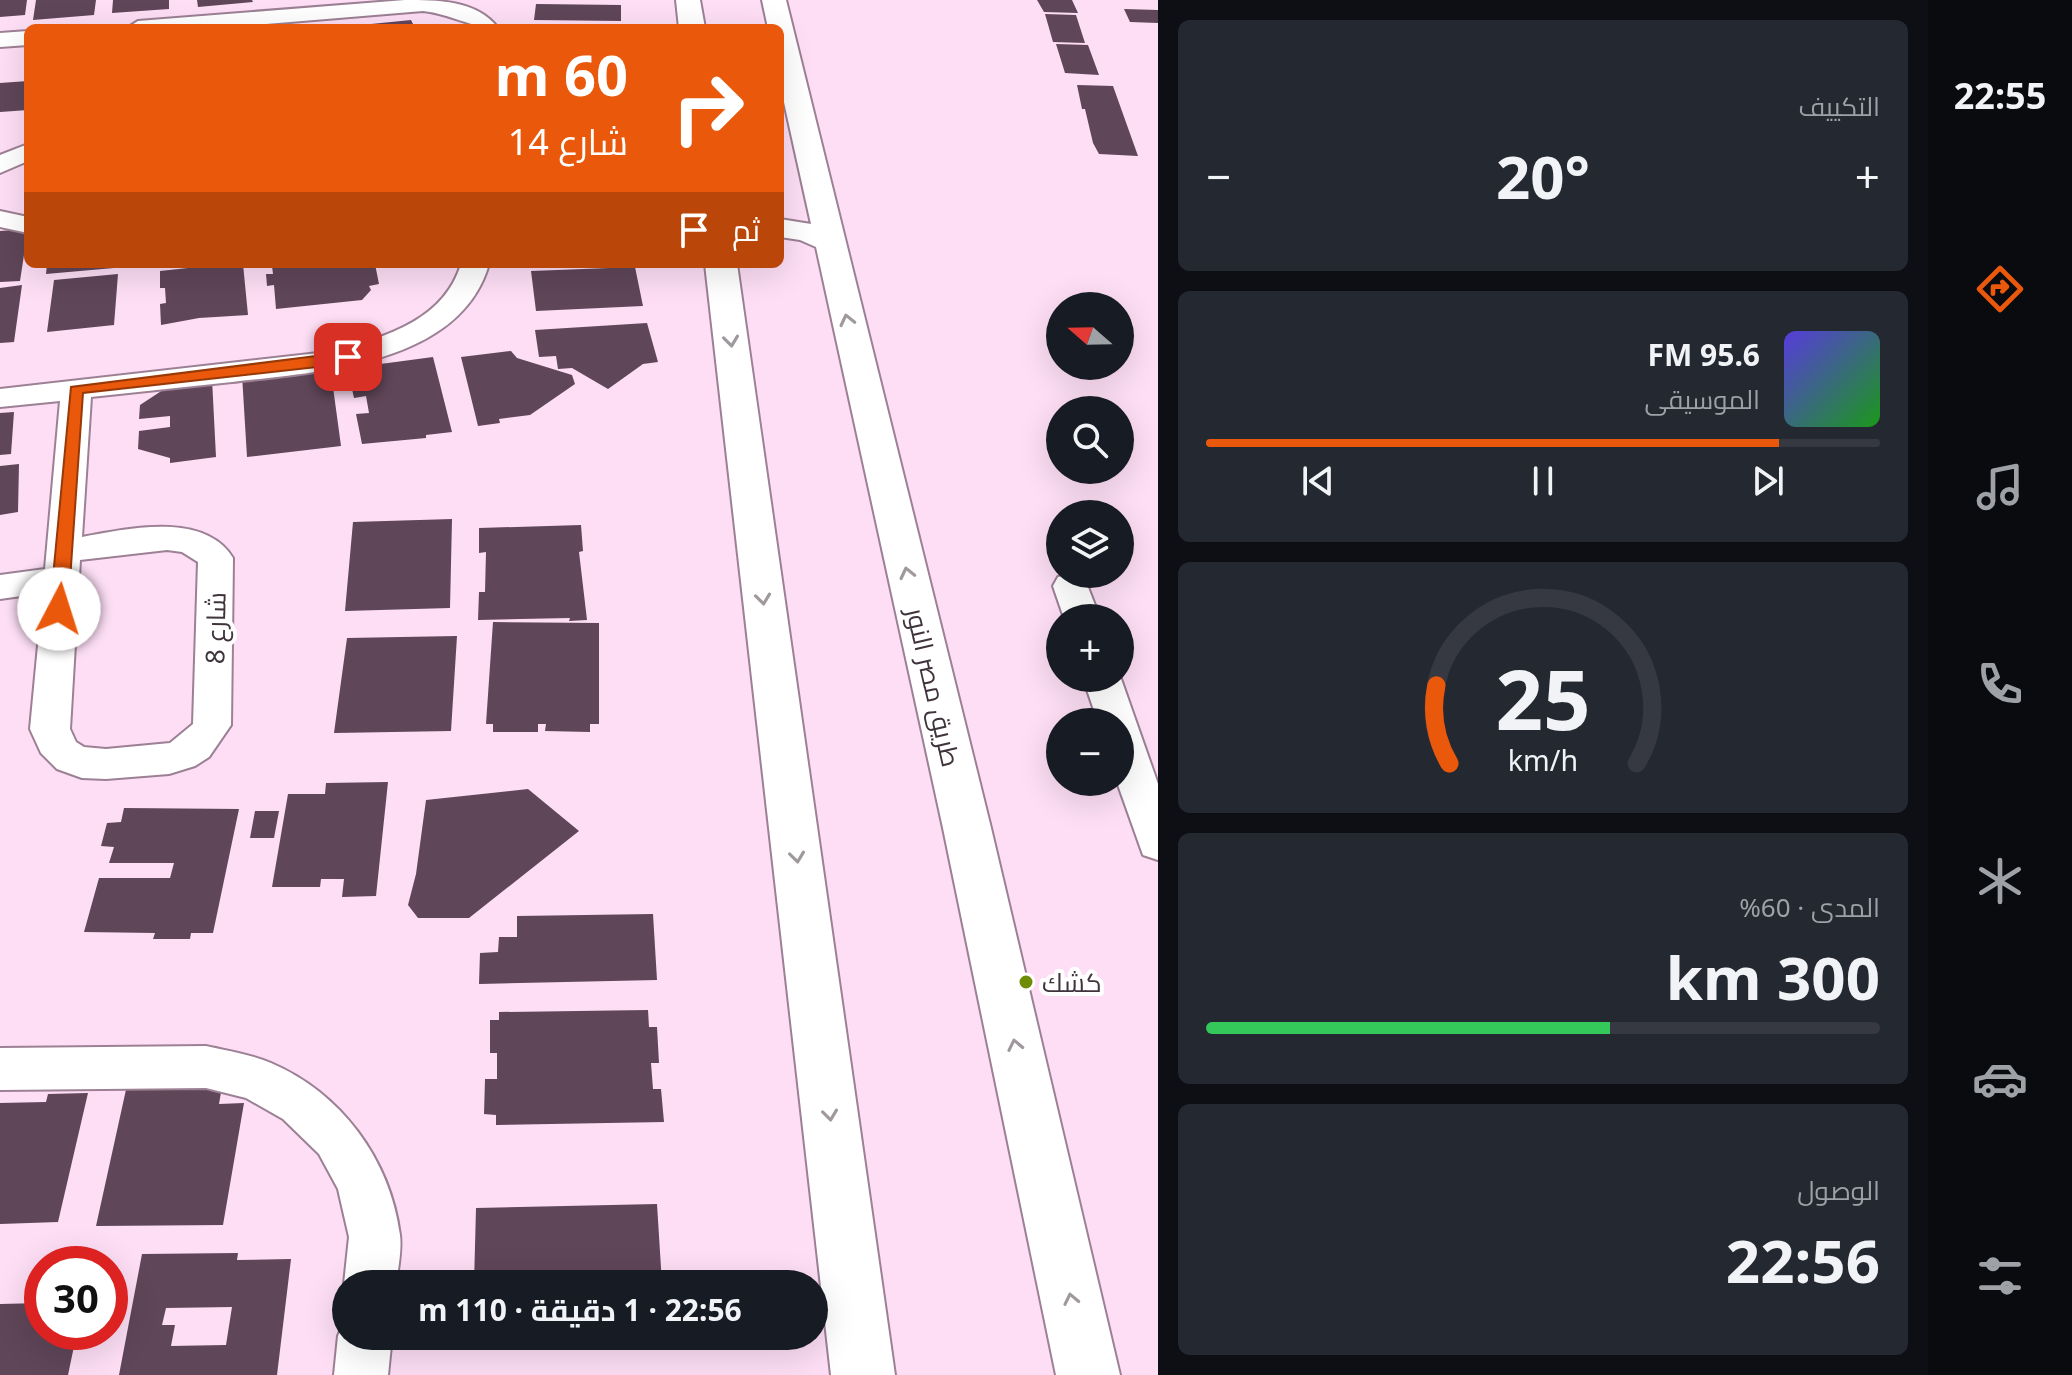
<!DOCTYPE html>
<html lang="ar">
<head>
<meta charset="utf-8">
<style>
  :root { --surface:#171b24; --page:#242831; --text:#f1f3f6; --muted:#9ea1a6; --line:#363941; --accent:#ea580c }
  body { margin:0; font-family:"Noto Sans",Cairo,sans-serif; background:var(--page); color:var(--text); direction:rtl; height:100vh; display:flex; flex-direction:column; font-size:30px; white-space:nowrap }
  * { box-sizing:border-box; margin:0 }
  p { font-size:26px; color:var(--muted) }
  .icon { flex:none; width:44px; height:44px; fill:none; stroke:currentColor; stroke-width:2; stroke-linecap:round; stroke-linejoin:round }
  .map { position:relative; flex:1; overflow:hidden; direction:ltr }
  .side { display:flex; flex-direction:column; gap:20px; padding:20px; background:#0d0f14; width:770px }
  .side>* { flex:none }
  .hud { position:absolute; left:24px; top:24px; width:760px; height:244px; border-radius:12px; box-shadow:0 8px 32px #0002; direction:rtl; background:#ea580c; color:#fff; overflow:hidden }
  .needle { width:52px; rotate:290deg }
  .controls { position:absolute; left:1046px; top:292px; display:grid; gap:16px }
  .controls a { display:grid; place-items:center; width:88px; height:88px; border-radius:50%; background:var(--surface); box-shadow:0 8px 32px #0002; font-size:40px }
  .speed { position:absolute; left:24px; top:1246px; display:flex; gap:16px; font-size:40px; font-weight:700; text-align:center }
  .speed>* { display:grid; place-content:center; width:104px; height:104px; border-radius:50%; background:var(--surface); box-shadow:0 8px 32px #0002; line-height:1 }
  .speed .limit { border:12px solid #d22; background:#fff; color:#111 }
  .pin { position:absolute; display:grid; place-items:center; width:68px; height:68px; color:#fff; margin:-34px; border-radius:16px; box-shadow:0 4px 12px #0006 }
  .me { position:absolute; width:88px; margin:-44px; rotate:5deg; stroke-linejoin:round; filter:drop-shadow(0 0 6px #0008) }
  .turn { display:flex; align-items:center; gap:28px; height:168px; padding:0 24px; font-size:36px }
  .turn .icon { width:104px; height:104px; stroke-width:2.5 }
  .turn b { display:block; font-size:56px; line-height:68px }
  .then { display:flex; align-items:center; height:76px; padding:0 24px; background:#0003; gap:16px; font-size:30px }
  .big { font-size:60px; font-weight:700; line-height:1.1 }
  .side .card { flex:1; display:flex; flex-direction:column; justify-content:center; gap:12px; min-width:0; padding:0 28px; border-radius:12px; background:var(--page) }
  .side .dial { align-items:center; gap:0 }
  .dial svg { height:208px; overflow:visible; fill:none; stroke:var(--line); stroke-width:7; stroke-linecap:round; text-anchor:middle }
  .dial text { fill:var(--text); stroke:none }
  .song { display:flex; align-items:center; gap:24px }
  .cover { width:96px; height:96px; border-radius:12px; background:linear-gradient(135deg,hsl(250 70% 55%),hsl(120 70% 35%)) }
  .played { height:8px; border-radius:4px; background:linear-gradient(90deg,var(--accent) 85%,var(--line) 85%) }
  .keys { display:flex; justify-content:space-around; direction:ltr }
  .heat { display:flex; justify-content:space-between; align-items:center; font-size:44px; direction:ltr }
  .charge { height:12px; border-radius:6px; background:linear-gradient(90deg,#34c759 60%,var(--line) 0) }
  .trip { position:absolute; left:332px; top:1270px; width:496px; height:80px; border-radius:40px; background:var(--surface); box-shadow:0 8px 32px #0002; font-weight:700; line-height:80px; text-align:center; direction:rtl }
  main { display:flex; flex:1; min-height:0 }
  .tabs { display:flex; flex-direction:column; width:144px; justify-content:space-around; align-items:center; background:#090b0e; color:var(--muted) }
  .tabs .icon { width:56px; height:56px }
  .tabs .on { color:var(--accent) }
  .tabs b { font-size:36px; color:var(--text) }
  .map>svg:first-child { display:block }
</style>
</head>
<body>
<main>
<nav class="tabs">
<b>22:55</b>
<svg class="icon on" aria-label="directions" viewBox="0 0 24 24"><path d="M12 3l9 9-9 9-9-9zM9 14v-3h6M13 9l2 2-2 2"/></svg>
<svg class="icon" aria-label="music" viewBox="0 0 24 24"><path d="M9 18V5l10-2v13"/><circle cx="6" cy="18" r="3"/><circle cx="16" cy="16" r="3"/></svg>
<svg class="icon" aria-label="phone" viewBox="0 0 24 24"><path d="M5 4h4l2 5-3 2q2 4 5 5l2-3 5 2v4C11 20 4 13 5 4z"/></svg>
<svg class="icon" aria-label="climate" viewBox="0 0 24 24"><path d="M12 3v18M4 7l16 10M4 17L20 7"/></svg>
<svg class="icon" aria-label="car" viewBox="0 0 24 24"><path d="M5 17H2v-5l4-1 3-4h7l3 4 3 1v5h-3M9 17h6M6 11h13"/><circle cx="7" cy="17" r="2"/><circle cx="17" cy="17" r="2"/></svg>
<svg class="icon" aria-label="filters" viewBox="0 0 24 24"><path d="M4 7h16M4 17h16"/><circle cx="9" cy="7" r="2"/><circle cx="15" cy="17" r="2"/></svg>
</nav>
<section class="side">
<div class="card"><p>التكييف</p>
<div class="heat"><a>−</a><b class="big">20°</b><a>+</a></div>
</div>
<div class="card">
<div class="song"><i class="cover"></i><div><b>95.6 FM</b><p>الموسيقى</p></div></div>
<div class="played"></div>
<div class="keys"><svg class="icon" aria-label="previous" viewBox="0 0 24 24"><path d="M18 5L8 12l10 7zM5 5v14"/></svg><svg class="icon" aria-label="pause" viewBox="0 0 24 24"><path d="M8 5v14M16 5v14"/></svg><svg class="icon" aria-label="next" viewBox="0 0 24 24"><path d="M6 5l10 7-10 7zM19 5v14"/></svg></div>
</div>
<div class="card dial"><svg viewBox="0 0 100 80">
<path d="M14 69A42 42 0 1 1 86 69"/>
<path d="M14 69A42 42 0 0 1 9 39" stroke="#ea580c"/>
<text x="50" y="56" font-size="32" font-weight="700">25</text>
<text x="50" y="72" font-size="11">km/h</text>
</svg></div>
<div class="card"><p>المدى · 60%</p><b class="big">300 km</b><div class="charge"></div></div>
<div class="card"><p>الوصول</p><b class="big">22:56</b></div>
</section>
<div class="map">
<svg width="1158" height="1375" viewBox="0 0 1158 1375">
  <rect width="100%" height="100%" fill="#fddef5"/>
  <!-- building -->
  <path fill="#5f4659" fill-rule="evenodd" d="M0,0H27L25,15L0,17Z
    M36,0H96L94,15L33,20Z
    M113,0H169V9L112,13Z
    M197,0H252L253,2L198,7Z
    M1037,0H1072L1078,13L1044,12Z
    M536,4L621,5V21L534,20Z
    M1124,9L1158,10V23L1130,22Z
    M1045,14L1076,15L1085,43L1053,42Z
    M411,20L415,28H351V26Z
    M1056,44L1088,45L1099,75L1065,73Z
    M28,81V110L0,112V83Z
    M1077,85L1113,86L1138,156L1099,154L1093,143L1085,109H1082Z
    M28,229L20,281L0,282V231Z
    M47,264H114V268L46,274Z
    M225,264H243L248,315L199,318L161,325L160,304L166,303L165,288H160V271Z
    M288,264H375L379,284L369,286L371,290L362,300L276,309L274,285L267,286L266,274H273L272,266Z
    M635,267L643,306L536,311L531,271Z
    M118,274L114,325L47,332L54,280Z
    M22,285L14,342L0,343V288Z
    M647,323L658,362L643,364L608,389L572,368L558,369L556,356L539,357L535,330Z
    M511,351L517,358L572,375L575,384L530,415L499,419L500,423L478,426L461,357Z
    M433,357L452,432L426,435V438L362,444L356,414L369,413L366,396L354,398L348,371L374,368L373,365Z
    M330,365L341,446L247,457L242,375Z
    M212,379L216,457L170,463V458L138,449L139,431L170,427V416L139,419L140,405L172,384Z
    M14,412L11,454L0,455V413Z
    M19,464L18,512L0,515V466Z
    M452,519L450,608L345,611L353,522Z
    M581,525L583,551L579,552L587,620L569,621L570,618L478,620L479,592H485L486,552L479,553V528Z
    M493,622L599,623V724H590V732L545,731L546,724H538V732H493V724H486Z
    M457,636L451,731L334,733L347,638Z
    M388,782L376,896L342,897L344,879H321L320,887H272L288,794H325L326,783Z
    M528,789L579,831L469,918H418L408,905L416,874L426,800Z
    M124,808L239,809L213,933H191L190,939H153L155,933L84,932L99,878H170L174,863H109L114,847L101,846L107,823L121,822Z
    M255,811H279L274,838H250Z
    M653,914L657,980L479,984L480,953L498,952L499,937H517V916Z
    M648,1010L649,1027H657L659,1063H651L653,1089H661L664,1122L496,1125V1115L484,1114L485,1079H497V1053H490V1020H499V1012Z
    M224,1075L219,1104L244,1103L223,1225L96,1226L129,1076Z
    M88,1093L58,1222L0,1224V1103L46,1102L48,1094Z
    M657,1204L662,1284H474L476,1208Z
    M238,1253L237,1260L291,1259L277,1375H119L142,1254ZM232,1307L226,1345L171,1346L175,1325H162L166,1308Z
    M42,1303V1332H77L68,1375H0V1304Z
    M473,1336H589V1339L473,1342Z"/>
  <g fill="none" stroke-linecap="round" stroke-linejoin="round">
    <!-- minor casing -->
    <g stroke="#9c8094" stroke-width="4">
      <path id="minor" d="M405,0C437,0 477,0 498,28C471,28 451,14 423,11L219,28H127L138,21Z
        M28,31V45L0,47V33Z
        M28,144V161L0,173V155Z
        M0,211L28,217V233L0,227Z
        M461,264H489C460,365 318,372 232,382C185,387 138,392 91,397L82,537C127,529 204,511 233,558L231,725L209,757L195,766L169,774L106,779L82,778L57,769L41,753L30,729L43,593L0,599V575L45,569L60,401L0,407V389L336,351C387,336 444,320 461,264ZM167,550L182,552L198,562L193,724L170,743L106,749L84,747L76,742L70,729L80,560Z
        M1072,574L1084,577L1100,618H1064L1053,586L1058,577Z
        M1120,676L1158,784V860L1143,855L1117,782H1120V722H1098L1083,678Z
        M206,1046C228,1051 250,1054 271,1063C341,1093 390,1159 400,1235C402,1250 398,1269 396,1284H346V1289L344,1284L349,1237L338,1189L319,1154L283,1119L246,1098L206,1088L0,1090V1048Z
        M346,1317V1336H392L388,1375H334L338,1336Z"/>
    </g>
    <!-- tertiary casing -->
    <g stroke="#9c8094" stroke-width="4">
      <path id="tertiary" d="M676,0H700L705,28H679Z
        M762,0H786L991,828L1120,1375H1056L943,828L816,247L800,240L780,237V219L811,224L780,84V28H768Z
        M705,264H737L895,1375H831Z"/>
    </g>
    <!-- minor -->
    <use href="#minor" fill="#fff" fill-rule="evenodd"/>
    <!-- tertiary -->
    <use href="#tertiary" fill="#fff" fill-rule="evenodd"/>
  </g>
  <!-- one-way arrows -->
  <defs><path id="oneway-chevron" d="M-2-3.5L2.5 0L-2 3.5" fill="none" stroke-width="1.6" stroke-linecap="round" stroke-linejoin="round" transform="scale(2)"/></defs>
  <g stroke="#9f999e">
    <use href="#oneway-chevron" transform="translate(847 320) rotate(-103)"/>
    <use href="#oneway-chevron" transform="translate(731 341) rotate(83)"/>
    <use href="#oneway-chevron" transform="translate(907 573) rotate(-103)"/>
    <use href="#oneway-chevron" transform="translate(763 599) rotate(83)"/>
    <use href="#oneway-chevron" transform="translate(797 857) rotate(83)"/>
    <use href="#oneway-chevron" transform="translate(1015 1045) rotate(-102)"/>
    <use href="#oneway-chevron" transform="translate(830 1115) rotate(83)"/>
    <use href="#oneway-chevron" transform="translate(1071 1299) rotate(-102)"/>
  </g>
  <!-- route -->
  <path fill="#ea580c" stroke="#983908" stroke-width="2" d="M348,352L353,354V360L326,366L83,393L68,609L59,615L53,613L50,609L71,387Z"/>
  <!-- markers -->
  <circle fill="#6f8c07" stroke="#fff" stroke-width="3" cx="1026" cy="982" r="8"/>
  <g text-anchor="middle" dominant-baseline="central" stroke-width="8" stroke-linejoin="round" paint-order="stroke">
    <!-- street labels -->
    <g font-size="26" fill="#3f333c" stroke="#fff">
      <text transform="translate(215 628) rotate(-89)">شارع 8</text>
      <text transform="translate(934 687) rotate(77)">طريق مصر النور</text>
    </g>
    <!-- poi labels -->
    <g font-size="26" fill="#3f333c" stroke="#fff" text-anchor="start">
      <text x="1042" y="982">كشك</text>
    </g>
  </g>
</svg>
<div class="controls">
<a><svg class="needle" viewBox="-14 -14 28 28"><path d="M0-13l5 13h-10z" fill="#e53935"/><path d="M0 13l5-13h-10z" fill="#9ea1a6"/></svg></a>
<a><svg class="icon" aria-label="search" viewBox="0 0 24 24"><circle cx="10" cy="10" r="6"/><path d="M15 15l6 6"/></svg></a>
<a><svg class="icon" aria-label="layers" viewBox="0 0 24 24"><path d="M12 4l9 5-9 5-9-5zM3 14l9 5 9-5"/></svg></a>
<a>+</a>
<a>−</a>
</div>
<div class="speed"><div class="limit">30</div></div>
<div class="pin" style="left:348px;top:357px;background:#d93025"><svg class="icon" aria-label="arrive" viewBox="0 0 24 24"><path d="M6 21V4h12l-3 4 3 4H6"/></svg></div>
<svg class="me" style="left:59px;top:609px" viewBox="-20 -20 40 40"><circle r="19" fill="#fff"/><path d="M0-13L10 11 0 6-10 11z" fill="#ea580c"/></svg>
<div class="trip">22:56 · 1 دقيقة · 110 m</div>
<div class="hud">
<div class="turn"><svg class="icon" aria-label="right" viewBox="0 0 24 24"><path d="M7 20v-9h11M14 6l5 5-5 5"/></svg><div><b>60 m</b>شارع 14</div></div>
<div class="then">ثم<svg class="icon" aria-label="arrive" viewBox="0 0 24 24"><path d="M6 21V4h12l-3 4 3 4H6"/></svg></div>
</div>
</div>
</main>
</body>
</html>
